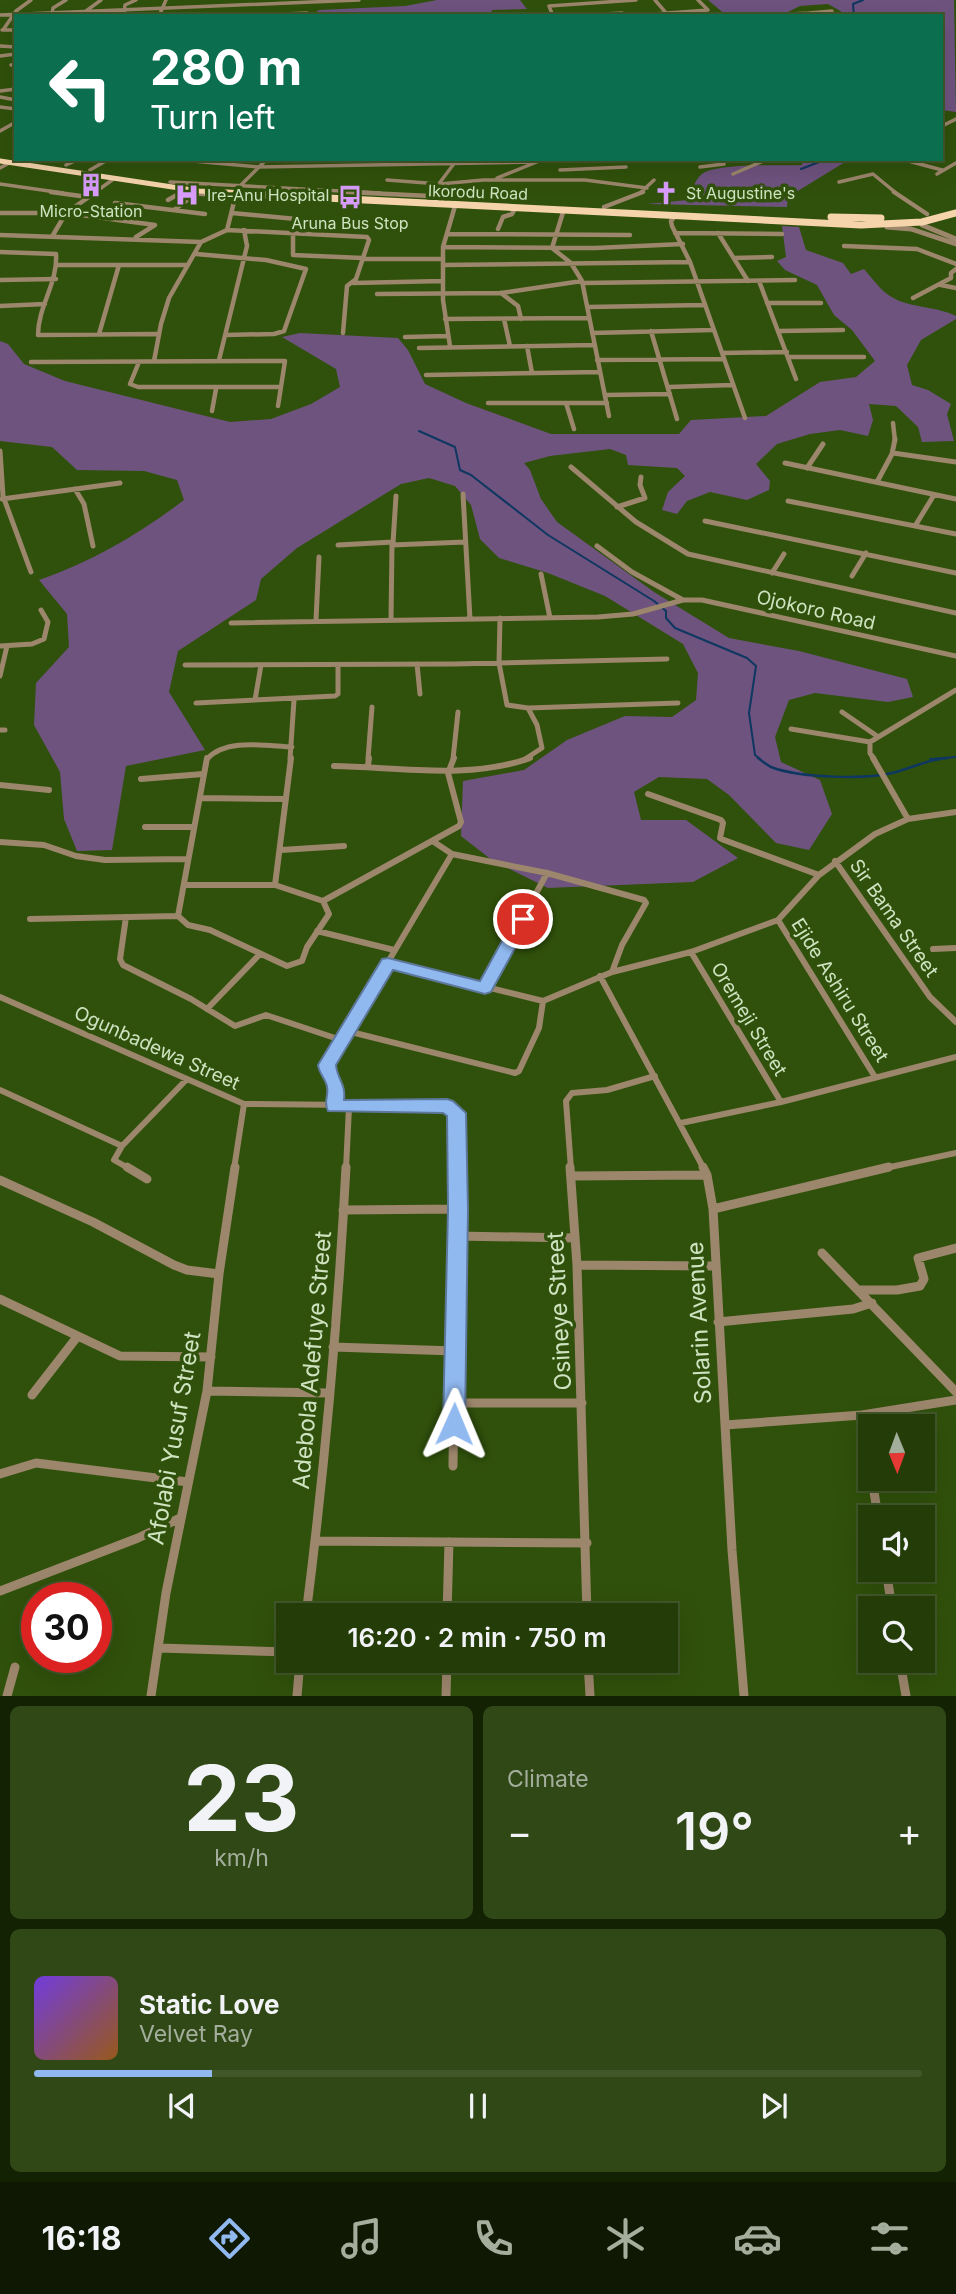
<!DOCTYPE html>
<html lang="en">
<head>
<meta charset="utf-8">
<style>
  :root { --surface:#243d08; --page:#304816; --text:#f1f3f6; --muted:#a3ae9c; --line:#415629; --accent:#90b9f0 }
  body { margin:0; font-family:Inter,sans-serif; background:var(--page); color:var(--text); height:100vh; display:flex; flex-direction:column; font-size:26px; white-space:nowrap }
  * { box-sizing:border-box; margin:0 }
  p { font-size:23px; color:var(--muted) }
  .icon { flex:none; width:38px; height:38px; fill:none; stroke:currentColor; stroke-width:2; stroke-linecap:round; stroke-linejoin:round }
  .map { position:relative; height:1696px; overflow:hidden }
  .details { display:flex; flex-direction:column; gap:10px; padding:10px; background:#142204; flex:1 }
  .details>* { flex:none }
  .hud { position:absolute; left:14px; top:14px; width:929px; height:147px; border-radius:0px; box-shadow:0 7px 28px #0002,0 0 0 2px var(--line); background:#0b6e4f; color:#fff; overflow:hidden }
  .needle { width:46px; rotate:179deg }
  .fabs { position:absolute; left:858px; top:1414px; display:grid; gap:14px }
  .fabs a { display:grid; place-items:center; width:77px; height:77px; border-radius:0px; background:var(--surface); box-shadow:0 7px 28px #0002,0 0 0 2px var(--line); font-size:35px }
  .speed { position:absolute; left:21px; top:1582px; display:flex; gap:14px; font-size:35px; font-weight:700; text-align:center }
  .speed>* { display:grid; place-content:center; width:91px; height:91px; border-radius:50%; background:var(--surface); box-shadow:0 7px 28px #0002,0 0 0 2px var(--line); line-height:1 }
  .speed .limit { border:10px solid #d22; background:#fff; color:#111 }
  .pin { position:absolute; display:grid; place-items:center; width:60px; height:60px; color:#fff; margin:-30px; border:4px solid #fff; border-radius:50%; box-shadow:0 2px 7px #0007 }
  .me { position:absolute; width:77px; margin:-38px; rotate:1deg; stroke-linejoin:round; filter:drop-shadow(0 0 5px #0008) }
  .turn { display:flex; align-items:center; gap:24px; height:147px; padding:0 21px; font-size:32px }
  .turn .icon { width:91px; height:91px; stroke-width:2.5 }
  .turn b { display:block; font-size:49px; line-height:60px }
  .big { font-size:52px; font-weight:600; line-height:1.1 }
  .details .widget { flex:1; display:flex; flex-direction:column; justify-content:center; gap:10px; min-width:0; padding:0 24px; border-radius:10px; background:var(--page) }
  .details .dial { align-items:center; gap:0 }
  .dial b { font-size:91px; line-height:1 }
  .song { display:flex; align-items:center; gap:21px }
  .cover { width:84px; height:84px; border-radius:10px; background:linear-gradient(135deg,hsl(260 70% 55%),hsl(30 70% 35%)) }
  .played { height:7px; border-radius:4px; background:linear-gradient(90deg,var(--accent) 20%,var(--line) 20%) }
  .keys { display:flex; justify-content:space-around; direction:ltr }
  .heat { display:flex; justify-content:space-between; align-items:center; font-size:38px; direction:ltr }
  .details .tiles { flex:1; display:grid; gap:10px; grid-template-columns:1fr 1fr }
  .widget:last-child { grid-column:span 2 }
  .trip { position:absolute; left:276px; top:1603px; width:402px; height:70px; border-radius:0px; background:var(--surface); box-shadow:0 7px 28px #0002,0 0 0 2px var(--line); font-weight:600; line-height:70px; text-align:center }
  .dock { display:flex; height:112px; justify-content:space-around; align-items:center; background:#0e1803; color:var(--muted) }
  .dock .icon { width:49px; height:49px }
  .dock .on { color:var(--accent) }
  .dock b { font-size:32px; color:var(--text) }
  .map>svg:first-child { display:block }
</style>
</head>
<body>
<div class="map">
<svg width="956" height="1696" viewBox="0 0 956 1696">
  <rect width="100%" height="100%" fill="#30510b"/>
  <!-- green -->
  <path fill="#6e537e" d="M437,0H520L527,9L492,10L490,16H311L319,10L405,6Z
    M708,0H954L956,112L942,110V16H849L828,4L800,6L780,16H727Z
    M803,159H850L788,197L787,207L647,204L688,200C692,191 695,177 705,172C727,163 777,166 802,165Z
    M782,226L799,227L806,250L843,263L851,274L864,269C871,277 879,288 887,294C907,309 934,305 956,316V319L921,340L907,365L912,385L928,390L951,404L947,414L954,441L922,442L918,427L896,406L869,404L873,420L868,436L840,430L810,434L777,444L756,464L770,481L769,490L747,500L710,492L687,501L677,514L662,510L668,492L685,476L677,468L628,465L626,455L610,449L550,456L524,463L530,470L541,499L557,522L654,592L729,638L799,651L907,679L913,697L888,702L815,693L789,700L775,737L781,762L820,780L832,814L809,850L776,843L729,795L707,779L659,777L634,792L641,820H686L738,858L693,882L548,888L493,861L461,836L463,781L524,770L567,740L625,716L672,717L696,700L698,673L683,644L605,596L548,573L499,558L480,539L471,505L455,486L429,478L401,484L297,548L261,579L256,600L178,651L169,692L205,750L126,766L112,850L77,851L64,819L60,772L34,725L36,683L69,647L67,614L39,580C93,561 138,535 184,500L177,480L144,471L77,470L52,447L0,441V341L8,344L24,364L65,381L230,422L271,419L311,404L340,387L336,369L282,337L300,333L398,338L408,350L425,384L466,403L551,434H679L691,420L766,416L820,382L856,377L875,361L852,330L834,315L817,285L785,270L777,261L786,257Z"/>
  <g fill="none" stroke-linecap="round" stroke-linejoin="round">
    <!-- stream-far1 -->
    <path stroke="#0e3761" stroke-width="2" d="M854,16L853,4L863,0
      M942,38V48
      M801,169L827,159
      M419,431L455,447L460,470L471,475L548,535L654,601L666,611V618L675,628L747,658L756,666L749,713L755,755L760,759
      M930,759L956,757"/>
    <!-- stream -->
    <path stroke="#0e3761" stroke-width="2.5" d="M758,758C762,761 767,765 771,767C799,778 868,780 896,772C914,767 929,759 948,758"/>
    <!-- minor-far4 -->
    <path stroke="#9c866c" stroke-width="3.5" d="M655,0L667,14
      M86,11L101,0
      M52,14L53,8L66,0
      M789,14L809,13
      M0,15L359,0
      M124,16L125,5L136,0
      M159,16L166,0
      M238,16L307,13
      M553,16L549,6L636,0
      M570,16L622,13L628,16
      M627,16L708,10L698,0
      M812,16L809,13L832,11
      M2,30H16
      M3,30L16,11L31,0
      M0,46L16,47
      M0,56L16,54
      M11,65L16,64
      M0,91L16,89
      M0,97L16,100
      M0,107L16,109
      M942,126L956,119
      M0,131L16,122
      M171,159L258,167L532,162
      M666,159L688,160
      M901,159L942,170
      M66,165L79,159
      M700,167L724,164L722,159
      M0,168L9,163
      M90,170L109,159
      M560,170L626,167
      M733,174L768,159
      M937,174L956,163
      M497,178L544,159
      M387,180L440,184L483,180
      M482,180H585L647,188
      M170,182L380,193
      M839,182L873,174L896,193
      M0,184L63,193
      M241,185L267,159
      M94,193L115,178
      M180,193H196
      M432,193L456,161
      M640,193L654,180"/>
    <!-- minor-far3 -->
    <path stroke="#9c866c" stroke-width="4.5" d="M51,192L88,197
      M347,192L430,196
      M894,192L927,214
      M429,197L433,192
      M168,200L182,192L235,197
      M115,203L205,214
      M604,207L643,192
      M564,209L552,248L571,263L582,281L609,416
      M174,210L198,192
      M0,213H66L155,225L136,237
      M232,213L296,219
      M676,215L671,221L672,226L690,262L745,418
      M498,229L503,217L512,214L516,207
      M227,230L236,194
      M293,232V255L362,258
      M675,233L782,234
      M718,233L748,281
      M447,234L630,235
      M0,235L201,242
      M53,235L66,213L96,192
      M844,246L917,249L956,264
      M443,247L595,248L683,244
      M0,252L56,254C58,283 38,306 38,335L157,334
      M196,254L266,260L306,269L284,331L274,334L225,335
      M734,258L772,257
      M362,259H443
      M58,265H186
      M443,265L690,262
      M0,280L56,279
      M759,281L796,379
      M353,283L443,281
      M583,283L795,280
      M941,285L956,288
      M501,293L518,306L521,319
      M377,294L501,293L582,281
      M913,298L951,278V273L956,269
      M767,303H821
      M0,306L45,304
      M588,307L704,305
      M445,319L589,318
      M504,319L510,346
      M651,331L677,419
      M779,331L843,330
      M592,333L712,330
      M99,334L119,265
      M405,337L447,336
      M450,346L443,300V247L455,206
      M527,346L532,373
      M419,348L595,345
      M722,353L787,352
      M788,357H864
      M219,360L247,246L244,230
      M597,360L723,359
      M154,361L161,324L169,298L201,242L227,230L367,237L369,240L356,279L347,286L343,333
      M31,362L285,361L278,406
      M139,362L130,384L138,387H281
      M426,375L600,372
      M669,387L732,385
      M605,395L670,394
      M488,403H607
      M566,403L574,429
      M212,411L216,389
      M893,423L895,441"/>
    <!-- minor-far2 -->
    <path stroke="#9c866c" stroke-width="5" d="M0,451L3,496L31,572
      M893,453L956,462
      M785,463L956,499
      M571,467L636,522L688,554L956,613
      M807,468L823,444
      M877,482L892,454L895,439
      M75,489L84,504L93,546
      M463,494L470,619
      M2,499L120,483
      M788,501L956,534
      M617,507L645,498L640,485L641,477
      M705,521L956,573
      M915,526L934,495
      M393,543L396,496
      M338,545L393,542
      M597,546L632,572L683,600
      M772,573L784,554
      M541,574L550,618
      M852,576L866,553
      M500,618L499,663L507,705L528,708L678,703
      M391,619L392,545L465,542
      M316,620L319,557
      M231,623L598,617L633,614L683,600H702L956,656
      M0,646L32,644L44,639L48,622L41,610
      M417,664L420,694
      M185,665L454,664L667,659
      M0,676L7,646
      M255,700L261,665
      M196,703L335,696L338,694V665
      M842,712L877,736
      M791,729L870,742
      M0,730H5
      M207,759C226,738 266,746 292,747
      M290,759L294,700
      M368,759L372,707
      M453,759L458,712
      M525,759L542,748L537,725L528,708
      M874,759L870,753V742L956,690"/>
    <!-- minor-far1 -->
    <path stroke="#9c866c" stroke-width="6" d="M873,758L908,819
      M368,765L369,758
      M334,766C397,767 469,780 530,758
      M141,779L203,774
      M0,785L49,790
      M648,794L721,820L723,823L720,838L724,840L819,875
      M200,798L286,799
      M145,827H193
      M0,842L44,845L76,856L105,860L188,859
      M434,842L452,854L547,873L644,900L646,903L622,945L612,972
      M281,850L344,846
      M835,861L930,997L956,1022
      M184,885H275
      M323,901L459,826L461,822L448,773L454,758
      M178,916L207,758
      M126,917L120,959L123,965L191,999L235,1026L266,1015L341,1040
      M30,919L178,916L188,925L210,930L287,966L302,961L307,947L329,914L323,901L275,885L291,758
      M778,920L875,1077
      M317,931L394,950
      M933,949L956,948
      M691,952L781,1102
      M389,963L543,1001L612,972L691,952L778,920L819,875L875,834L908,819L956,812
      M600,976L704,1169
      M485,988L547,873
      M0,997L244,1104L447,1106L456,1113L457,1169
      M207,1009L260,954
      M347,1031L515,1073L519,1071L539,1028L543,1001
      M0,1090L122,1146L187,1079
      M334,1107L337,1087L327,1071V1065L452,854
      M681,1123L781,1102L956,1057
      M122,1146L114,1160L130,1169
      M234,1169L244,1104
      M346,1169L349,1107
      M571,1169L566,1101L572,1093L607,1090L655,1076
      M881,1169L956,1153"/>
    <!-- minor -->
    <path stroke="#9c866c" stroke-width="9" d="M127,1167L147,1179
      M570,1167L577,1265L587,1615
      M703,1167L707,1175L713,1209L732,1550L744,1696
      M572,1176L707,1175
      M0,1180L93,1222L174,1265L187,1270L219,1274
      M713,1209L889,1167
      M343,1210L458,1209
      M456,1236L575,1238
      M822,1253L956,1392
      M577,1265L714,1266
      M859,1290H897L920,1286L924,1279L918,1258L956,1248
      M0,1299L120,1356L211,1357
      M718,1322L853,1309L872,1303
      M333,1347L455,1351
      M207,1391L328,1393
      M32,1395L77,1337
      M454,1403H582
      M862,1415L870,1463
      M725,1425L862,1415L956,1400
      M453,1466L457,1167
      M0,1474L36,1463L188,1482
      M872,1479L878,1517
      M315,1541L587,1543
      M886,1570L892,1608
      M0,1591L138,1538L180,1518
      M306,1615C325,1466 338,1317 346,1167
      M447,1615L449,1542
      M159,1648L289,1652
      M588,1661L590,1696
      M900,1661L906,1696
      M7,1696L15,1667
      M151,1696L166,1593L207,1391L219,1274L235,1167
      M297,1696L300,1661
      M446,1696L447,1661"/>
    <!-- tertiary -->
    <path stroke="#9c866c" stroke-width="5" d="M922,222V225L956,239
      M887,227L911,229L956,244"/>
    <!-- trunk-far1 -->
    <path stroke="#f5d4ac" stroke-width="5" d="M0,161L199,191L235,193"/>
    <!-- trunk -->
    <path stroke="#f5d4ac" stroke-width="7" d="M207,192L861,225L922,222L956,213
      M831,217L881,218"/>
  </g>
  <!-- route -->
  <path fill="#90b9f0" stroke="#5e789c" stroke-width="2" d="M523,914L531,919L491,992L485,994L393,970L336,1065C337,1079 346,1083 344,1100L447,1099L453,1101L466,1113L468,1209L465,1424L462,1431L454,1434L446,1431L443,1424L448,1209L447,1116L443,1113L328,1111C323,1102 329,1096 327,1087C326,1079 319,1074 318,1065L382,959L388,958L480,981L514,919Z"/>
  <!-- icons -->
  <defs>
    <g id="building-bare" transform="scale(1.89)"><path d="M-4-6H4V6H1V3H-1V6H-4ZM-2.5-4.3h1.7v1.8h-1.7ZM.8-4.3h1.7v1.8H.8ZM-2.5-1h1.7V.8h-1.7ZM.8-1h1.7V.8H.8Z" fill="#d79bf9" stroke="#30510b" stroke-width="2.5" paint-order="stroke"/></g>
    <g id="church-bare" transform="scale(1.89)"><path d="M-1.2-6h2.4v3.5h3.3v2.4h-3.3V6h-2.4V-.1h-3.3v-2.4h3.3Z" fill="#d79bf9" stroke="#30510b" stroke-width="2.5" paint-order="stroke"/></g>
    <g id="hospital-bare" transform="scale(1.89)"><path d="M-5-5h3v3.5h4V-5h3V5h-3V1.5h-4V5h-3Z" fill="#d79bf9" stroke="#30510b" stroke-width="2.5" paint-order="stroke"/></g>
    <g id="bus-bare" transform="scale(1.89)"><path d="M-5-6H5V4H4V6H2V4H-2V6H-4V4H-5ZM-3.5-4V0h7V-4ZM-3.5 1.2v1.5H-2V1.2ZM2 1.2v1.5H3.5V1.2Z" fill="#d79bf9" stroke="#30510b" stroke-width="2.5" paint-order="stroke"/></g>
  </defs>
  <g fill-rule="evenodd">
    <use href="#building-bare" x="91" y="185"/>
    <use href="#church-bare" x="666" y="193"/>
    <use href="#hospital-bare" x="187" y="195"/>
    <use href="#bus-bare" x="350" y="197"/>
  </g>
  <g text-anchor="middle" dominant-baseline="central" stroke-width="7" stroke-linejoin="round" paint-order="stroke">
    <!-- far-street labels -->
    <g font-size="16" fill="#cfe3c1" stroke="#30510b">
      <text transform="translate(478 192) rotate(2)">Ikorodu Road</text>
    </g>
    <!-- far-poi labels -->
    <g font-size="16" fill="#cfe3c1" stroke="#30510b" text-anchor="start">
      <text x="686" y="193">St Augustine's</text>
      <text x="207" y="195">Ire-Anu Hospital</text>
      <text x="91" y="211" text-anchor="middle">Micro-Station</text>
      <text x="350" y="223" text-anchor="middle">Aruna Bus Stop</text>
    </g>
    <!-- street labels -->
    <g font-size="19" fill="#cfe3c1" stroke="#30510b">
      <text transform="translate(816 610) rotate(13)">Ojokoro Road</text>
      <text transform="translate(894 918) rotate(55)">Sir Bama Street</text>
      <text transform="translate(840 990) rotate(58)">Ejide Ashiru Street</text>
      <text transform="translate(749 1019) rotate(59)">Oremeji Street</text>
      <text transform="translate(157 1048) rotate(24)">Ogunbadewa Street</text>
    </g>
    <!-- near-street labels -->
    <g font-size="23" fill="#cfe3c1" stroke="#30510b">
      <text transform="translate(559 1311) rotate(-93)">Osineye Street</text>
      <text transform="translate(699 1323) rotate(-93)">Solarin Avenue</text>
      <text transform="translate(312 1360) rotate(-85)">Adebola Adefuye Street</text>
      <text transform="translate(174 1438) rotate(-80)">Afolabi Yusuf Street</text>
    </g>
  </g>
</svg>
<div class="fabs">
<a><svg class="needle" viewBox="-14 -14 28 28"><path d="M0-13l5 13h-10z" fill="#e53935"/><path d="M0 13l5-13h-10z" fill="#a3ae9c"/></svg></a>
<a><svg class="icon" aria-label="sound" viewBox="0 0 24 24"><path d="M4 9h4l5-4v14l-5-4H4zM17 9q2 3 0 6"/></svg></a>
<a><svg class="icon" aria-label="search" viewBox="0 0 24 24"><circle cx="10" cy="10" r="6"/><path d="M15 15l6 6"/></svg></a>
</div>
<div class="speed"><div class="limit">30</div></div>
<div class="pin" style="left:523px;top:919px;background:#d93025"><svg class="icon" aria-label="arrive" viewBox="0 0 24 24"><path d="M6 21V4h12l-3 4 3 4H6"/></svg></div>
<svg class="me" style="left:454px;top:1424px" viewBox="-20 -20 40 40"><path d="M0-17L14 15 0 8-14 15z" fill="#90b9f0" stroke="#fff" stroke-width="4"/></svg>
<div class="trip">16:20 · 2 min · 750 m</div>
<div class="hud">
<div class="turn"><svg class="icon" aria-label="left" viewBox="0 0 24 24"><path d="M17 20v-9H6M10 6l-5 5 5 5"/></svg><div><b>280 m</b>Turn left</div></div>
</div>
</div>
<section class="details">
<div class="tiles">
<div class="widget dial"><b>23</b><p>km/h</p></div>
<div class="widget"><p>Climate</p>
<div class="heat"><a>−</a><b class="big">19°</b><a>+</a></div>
</div>
<div class="widget">
<div class="song"><i class="cover"></i><div><b>Static Love</b><p>Velvet Ray</p></div></div>
<div class="played"></div>
<div class="keys"><svg class="icon" aria-label="previous" viewBox="0 0 24 24"><path d="M18 5L8 12l10 7zM5 5v14"/></svg><svg class="icon" aria-label="pause" viewBox="0 0 24 24"><path d="M8 5v14M16 5v14"/></svg><svg class="icon" aria-label="next" viewBox="0 0 24 24"><path d="M6 5l10 7-10 7zM19 5v14"/></svg></div>
</div>
</div>
</section>
<nav class="dock">
<b>16:18</b>
<svg class="icon on" aria-label="directions" viewBox="0 0 24 24"><path d="M12 3l9 9-9 9-9-9zM9 14v-3h6M13 9l2 2-2 2"/></svg>
<svg class="icon" aria-label="music" viewBox="0 0 24 24"><path d="M9 18V5l10-2v13"/><circle cx="6" cy="18" r="3"/><circle cx="16" cy="16" r="3"/></svg>
<svg class="icon" aria-label="phone" viewBox="0 0 24 24"><path d="M5 4h4l2 5-3 2q2 4 5 5l2-3 5 2v4C11 20 4 13 5 4z"/></svg>
<svg class="icon" aria-label="climate" viewBox="0 0 24 24"><path d="M12 3v18M4 7l16 10M4 17L20 7"/></svg>
<svg class="icon" aria-label="car" viewBox="0 0 24 24"><path d="M5 17H2v-5l4-1 3-4h7l3 4 3 1v5h-3M9 17h6M6 11h13"/><circle cx="7" cy="17" r="2"/><circle cx="17" cy="17" r="2"/></svg>
<svg class="icon" aria-label="filters" viewBox="0 0 24 24"><path d="M4 7h16M4 17h16"/><circle cx="9" cy="7" r="2"/><circle cx="15" cy="17" r="2"/></svg>
</nav>
</body>
</html>
